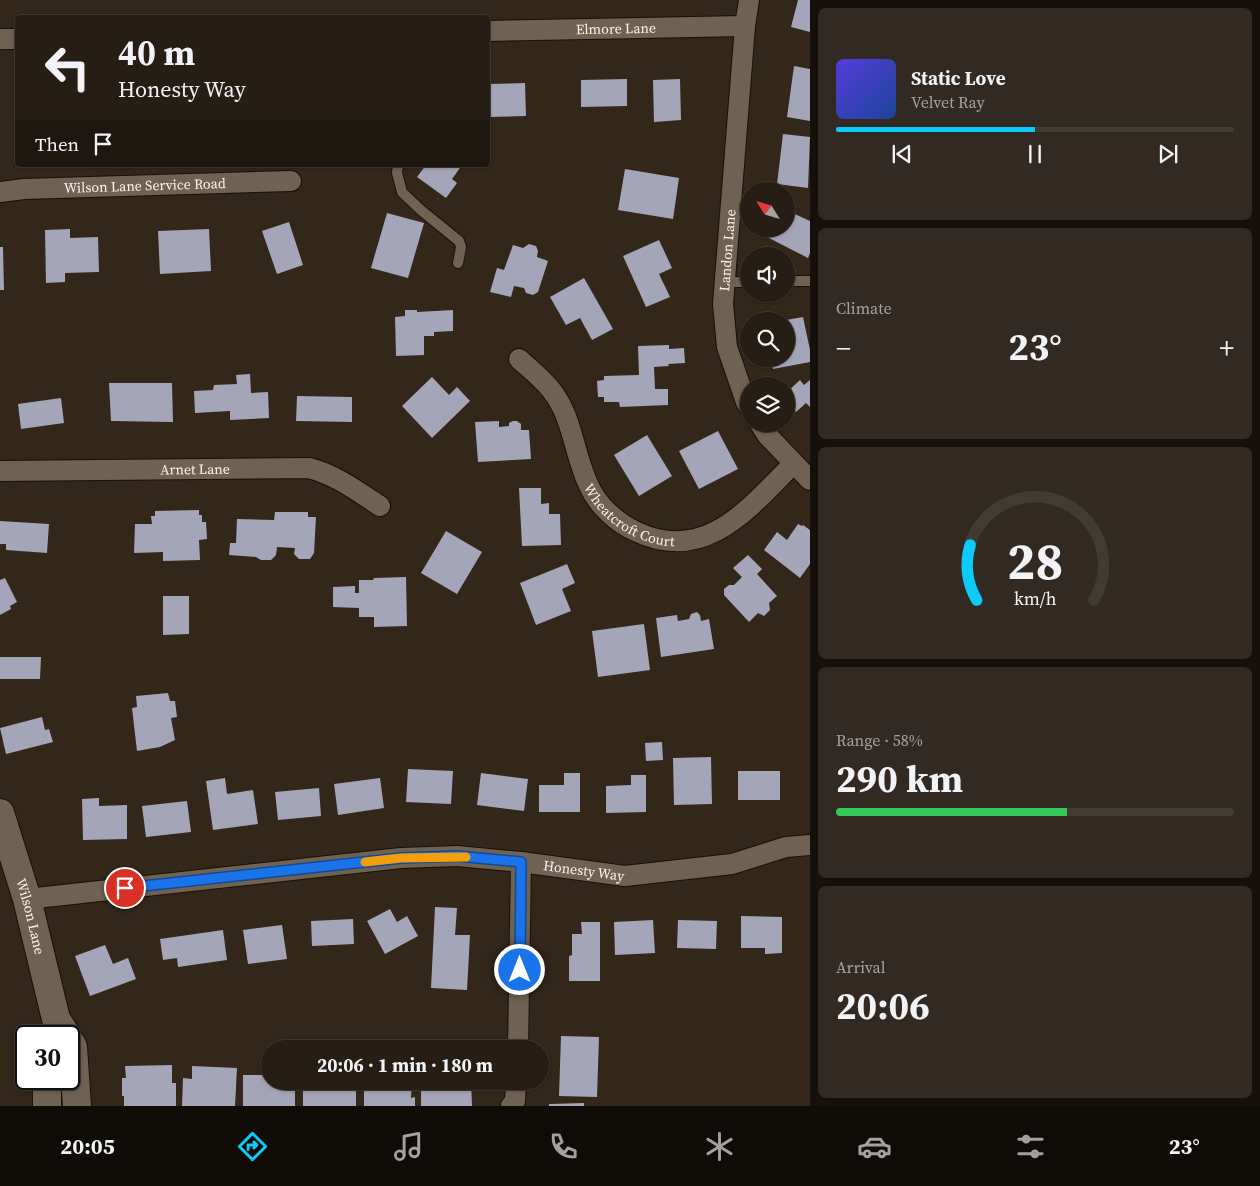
<!DOCTYPE html>
<html lang="en">
<head>
<meta charset="utf-8">
<style>
  :root { --surface:#261d14; --page:#322a22; --text:#f1f3f6; --muted:#a4a2a0; --line:#423b34; --accent:#0ccafa }
  body { margin:0; font-family:"Source Serif 4",serif; background:var(--page); color:var(--text); height:100vh; display:flex; flex-direction:column; font-size:19px; white-space:nowrap }
  * { box-sizing:border-box; margin:0 }
  p { font-size:16px; color:var(--muted) }
  .icon { flex:none; width:28px; height:28px; fill:none; stroke:currentColor; stroke-width:2; stroke-linecap:round; stroke-linejoin:round }
  .map { position:relative; flex:1; overflow:hidden }
  .drawer { display:flex; flex-direction:column; gap:8px; padding:8px; background:#15100b; width:450px }
  .drawer>* { flex:none }
  .banner { position:absolute; left:15px; top:15px; width:475px; height:152px; border-radius:5px; box-shadow:0 1px 4px #0004,0 0 0 1px var(--line); background:#261d14; color:var(--text); overflow:hidden }
  .needle { width:32px; rotate:307deg }
  .buttons { position:absolute; left:740px; top:182px; display:grid; gap:10px }
  .buttons a { display:grid; place-items:center; width:55px; height:55px; border-radius:50%; background:var(--surface); box-shadow:0 1px 4px #0004,0 0 0 1px var(--line); font-size:25px }
  .speed { position:absolute; left:15px; top:1025px; display:flex; gap:10px; font-size:25px; font-weight:700; text-align:center }
  .speed>* { display:grid; place-content:center; width:65px; height:65px; border-radius:50%; background:var(--surface); box-shadow:0 1px 4px #0004,0 0 0 1px var(--line); line-height:1 }
  .speed .limit { border:2px solid #111; border-radius:8px; background:#fff; color:#111 }
  .pin { position:absolute; display:grid; place-items:center; width:42px; height:42px; color:#fff; margin:-21px; border:2px solid #fff; border-radius:50%; box-shadow:0 1px 5px #0007 }
  .me { position:absolute; width:55px; margin:-28px; rotate:0deg; stroke-linejoin:round; filter:drop-shadow(0 0 4px #0008) }
  .turn { display:flex; align-items:center; gap:18px; height:105px; padding:0 20px; font-size:22px }
  .turn .icon { width:65px; height:65px; stroke-width:2.5 }
  .turn b { display:block; font-size:35px; line-height:42px }
  .then { display:flex; align-items:center; height:48px; padding:0 20px; background:#0003; gap:10px; font-size:19px }
  .big { font-size:38px; font-weight:700; line-height:1.1 }
  .drawer .card { flex:1; display:flex; flex-direction:column; justify-content:center; gap:8px; min-width:0; padding:0 18px; border-radius:8px; background:var(--page) }
  .drawer .dial { align-items:center; gap:0 }
  .dial svg { height:130px; overflow:visible; fill:none; stroke:var(--line); stroke-width:7; stroke-linecap:round; text-anchor:middle }
  .dial text { fill:var(--text); stroke:none }
  .song { display:flex; align-items:center; gap:15px }
  .cover { width:60px; height:60px; border-radius:8px; background:linear-gradient(135deg,hsl(250 70% 55%),hsl(220 70% 35%)) }
  .played { height:5px; border-radius:2px; background:linear-gradient(90deg,var(--accent) 50%,var(--line) 50%) }
  .keys { display:flex; justify-content:space-around; direction:ltr }
  .heat { display:flex; justify-content:space-between; align-items:center; font-size:28px; direction:ltr }
  .charge { height:8px; border-radius:4px; background:linear-gradient(90deg,#34c759 58%,var(--line) 0) }
  .trip { position:absolute; left:261px; top:1040px; width:288px; height:50px; border-radius:25px; background:var(--surface); box-shadow:0 1px 4px #0004,0 0 0 1px var(--line); font-weight:700; line-height:50px; text-align:center }
  .menu { display:flex; height:80px; justify-content:space-around; align-items:center; background:#0f0c08; color:var(--muted) }
  .menu .icon { width:35px; height:35px }
  .menu .current { color:var(--accent) }
  .menu b { font-size:22px; color:var(--text) }
  main { display:flex; flex:1; min-height:0 }
  .map>svg:first-child { display:block }
</style>
</head>
<body>
<main>
<div class="map">
<svg width="810" height="1106" viewBox="0 0 810 1106">
  <rect width="100%" height="100%" fill="#33271a"/>
  <!-- building -->
  <path fill="#a5a5b9" d="M798,0H810V32L791,27Z
    M794,66L810,69V121L787,117Z
    M627,79V106L581,107V80Z
    M680,79L681,120L654,122L653,80Z
    M525,83L526,116L488,117V84Z
    M783,134L810,137L808,188L777,184Z
    M426,165H462L452,179L457,183L446,198L417,177Z
    M625,169L679,178L673,219L618,210Z
    M786,210L810,221V253L808,258L767,237L771,229H786Z
    M387,213L424,223L408,278L371,268Z
    M289,222L303,265L277,274L262,231Z
    M70,229V238L98,237L99,272L65,273V282L46,283L45,230Z
    M209,229L211,271L160,274L158,231Z
    M659,240L672,268L659,274L670,297L646,307L623,256Z
    M529,244L536,246L538,251L537,257L548,261L538,292L533,295L526,293L524,288L514,286L511,297L490,292L497,268L504,270L513,245L523,248Z
    M0,247H3L4,290H0Z
    M584,278L613,329L592,340L580,318L566,325L550,297Z
    M405,310H417V312L453,310V331L434,332V336H424V355L396,356L395,317L405,316Z
    M803,317L810,350V362L773,369L771,359H786V320Z
    M669,345V349L684,348L685,363L668,364L669,366L654,367L655,389H668V405L620,407L619,402H604V397H598L597,381L604,380V376L639,375L638,346Z
    M250,374L251,393L268,392L269,418L230,420V411L195,413L194,391L213,390L214,385L237,384L236,375Z
    M432,377L449,395L457,387L470,401L432,438L402,406Z
    M800,380L804,385L810,380V407L806,403L796,412L786,401V393Z
    M109,383H172L173,422L111,421Z
    M297,396L352,397V422L296,421Z
    M61,398L64,423L21,429L18,404Z
    M499,421V427L509,426V423L513,421H517L521,424V430H529L531,459L478,462L475,422Z
    M718,431L738,469L699,489L679,451Z
    M647,435L672,476L639,496L614,455Z
    M519,488H541V504L549,503V514H560L561,545L522,546Z
    M199,510V515H202V522H206L207,539L199,540L200,560L163,561V552L134,553L135,524H152L151,516H155V511Z
    M275,512H308V517H316L314,553L310,559H299L294,554L295,548L277,547L276,555L271,560H261L256,557L229,555L230,543H236L237,519L274,520Z
    M0,521L49,524L47,553L6,550V544H0Z
    M798,524L802,526L803,525L810,530V564L800,578L764,550L777,532L787,540Z
    M446,531L482,552L457,594L421,573Z
    M748,555L762,569L757,574L777,596L769,603L770,610L764,616L758,613L749,622L724,595V589L729,585H734L742,577L733,568Z
    M567,564L575,583L562,589L571,611L536,625L520,583Z
    M406,577L407,626L374,627V617H359V608L333,607V587L355,586V593H359V580H373L374,578Z
    M5,578L17,602L10,606L11,609L0,615V580Z
    M163,596H189V634L163,635Z
    M697,612L700,615L701,621L709,619L714,649L661,657L656,618L677,615L678,621L689,619L691,614Z
    M644,624L650,670L598,677L592,631Z
    M0,657H41L40,679H0Z
    M168,693L170,701H175L177,717L171,718L175,740L160,747L137,751L132,708L137,707L136,696Z
    M42,717L45,730L49,729L53,742L6,754L0,728Z
    M662,742L663,760L646,761L645,743Z
    M711,757L712,804L674,805L673,758Z
    M408,769L453,771L451,804L406,802Z
    M738,771H780V800H738Z
    M481,773L528,779L524,811L477,805Z
    M564,773H580V812H539V785H564Z
    M631,775H646V812L606,813V786L631,785Z
    M225,778L227,794L253,790L258,824L213,830L206,781Z
    M380,778L384,808L338,815L334,784Z
    M319,788L321,816L278,820L275,792Z
    M99,798V806L127,805V839L83,840L82,799Z
    M187,801L191,832L146,837L142,806Z
    M435,907L457,908L455,935H470L467,990L431,988Z
    M390,909L397,922L407,916L418,936L385,954L367,921Z
    M741,916L782,917V953L765,954V948H741Z
    M353,919L354,944L312,946L311,921Z
    M653,920L655,953L615,955L614,922Z
    M678,920L717,921L716,949L677,948Z
    M581,922H600V981H569V956L572,955V934H582Z
    M282,925L287,959L248,964L243,930Z
    M223,930L227,960L178,967L177,958L163,960L160,939Z
    M105,945L113,964L128,958L136,979L90,996L75,956Z
    M561,1036L599,1037L597,1097L559,1096Z
    M172,1065V1083H176V1106H124V1096H122V1078H126L125,1066Z
    M192,1066L237,1068L235,1106H182L183,1078L192,1079Z
    M243,1075H270V1081H295V1106H243Z
    M303,1081H345V1089H356V1106H303Z
    M364,1081H412L411,1098L415,1097V1106H364Z
    M435,1081H471L472,1106H421V1085L435,1086Z
    M584,1103V1106H549V1104Z"/>
  <g fill="none" stroke-linecap="round" stroke-linejoin="round">
    <!-- lane casing -->
    <g stroke="#1a1004" stroke-width="12">
      <path id="lane" d="M398,165L397,173L402,192L422,211L459,241L461,247L458,263
        M786,281H810
        M725,282H749"/>
    </g>
    <!-- street casing -->
    <g stroke="#1a1004" stroke-width="22">
      <g id="street">
        <path id="s1" d="M488,31L745,26"/>
        <path d="M0,39H18"/>
        <path id="s2" d="M0,192L24,189L291,181"/>
        <path id="s3" d="M519,359C530,369 543,379 552,391C573,418 574,455 589,486C598,506 617,523 637,532C706,564 750,507 793,464"/>
        <path id="s4" d="M749,407L746,402L727,347L723,304L745,26L749,0"/>
        <path d="M760,424L767,435L810,480"/>
        <path id="s5" d="M0,471L309,468C336,475 357,491 380,506"/>
        <path id="s6" d="M27,899L401,858L457,856L521,862L625,876L732,864L786,847L810,845"/>
        <path d="M518,1049L521,862"/>
        <path d="M511,1106L515,1101L516,1081"/>
      </g>
    </g>
    <!-- secondary casing -->
    <g stroke="#1a1004" stroke-width="30">
      <g id="secondary">
        <path id="s7" d="M0,813L27,899L56,1019L67,1036"/>
        <path d="M69,1040L73,1047L77,1106"/>
        <path d="M47,1079V1106"/>
      </g>
    </g>
    <!-- lane -->
    <use href="#lane" stroke="#6f6253" stroke-width="10"/>
    <!-- street -->
    <use href="#street" stroke="#6f6253" stroke-width="20"/>
    <!-- secondary -->
    <use href="#secondary" stroke="#6f6253" stroke-width="28"/>
  </g>
  <g fill="none" stroke-linecap="round" stroke-linejoin="round">
    <!-- route casing -->
    <g stroke="#114b97" stroke-width="12">
      <path id="route" d="M125,888L401,858L457,856L521,862L520,970"/>
    </g>
    <!-- route -->
    <use href="#route" stroke="#1a73e8" stroke-width="9"/>
    <!-- slow -->
    <path stroke="#f59e0b" stroke-width="9" d="M365,862L401,858L466,857"/>
  </g>
  <g text-anchor="middle" dominant-baseline="central" stroke-width="5" stroke-linejoin="round" paint-order="stroke">
    <!-- street labels -->
    <g font-size="14" fill="#fbf3ea" stroke="#33271a">
      <text stroke="none"><textPath href="#s1" startOffset="128">Elmore Lane</textPath></text>
      <text stroke="none"><textPath href="#s2" startOffset="145">Wilson Lane Service Road</textPath></text>
      <text stroke="none"><textPath href="#s4" startOffset="161">Landon Lane</textPath></text>
      <text stroke="none"><textPath href="#s5" startOffset="195">Arnet Lane</textPath></text>
      <text stroke="none"><textPath href="#s3" startOffset="201">Wheatcroft Court</textPath></text>
      <text stroke="none"><textPath href="#s6" startOffset="560">Honesty Way</textPath></text>
      <text stroke="none"><textPath href="#s7" startOffset="108">Wilson Lane</textPath></text>
    </g>
  </g>
</svg>
<div class="buttons">
<a><svg class="needle" viewBox="-14 -14 28 28"><path d="M0-13l5 13h-10z" fill="#e53935"/><path d="M0 13l5-13h-10z" fill="#a4a2a0"/></svg></a>
<a><svg class="icon" aria-label="sound" viewBox="0 0 24 24"><path d="M4 9h4l5-4v14l-5-4H4zM17 9q2 3 0 6"/></svg></a>
<a><svg class="icon" aria-label="search" viewBox="0 0 24 24"><circle cx="10" cy="10" r="6"/><path d="M15 15l6 6"/></svg></a>
<a><svg class="icon" aria-label="layers" viewBox="0 0 24 24"><path d="M12 4l9 5-9 5-9-5zM3 14l9 5 9-5"/></svg></a>
</div>
<div class="speed"><div class="limit">30</div></div>
<div class="pin" style="left:125px;top:888px;background:#d93025"><svg class="icon" aria-label="arrive" viewBox="0 0 24 24"><path d="M6 21V4h12l-3 4 3 4H6"/></svg></div>
<svg class="me" style="left:520px;top:970px" viewBox="-20 -20 40 40"><circle r="17" fill="#1a73e8" stroke="#fff" stroke-width="3"/><path d="M0-11L8 9 0 5-8 9z" fill="#fff"/></svg>
<div class="trip">20:06 · 1 min · 180 m</div>
<div class="banner">
<div class="turn"><svg class="icon" aria-label="left" viewBox="0 0 24 24"><path d="M17 20v-9H6M10 6l-5 5 5 5"/></svg><div><b>40 m</b>Honesty Way</div></div>
<div class="then">Then<svg class="icon" aria-label="arrive" viewBox="0 0 24 24"><path d="M6 21V4h12l-3 4 3 4H6"/></svg></div>
</div>
</div>
<section class="drawer">
<div class="card">
<div class="song"><i class="cover"></i><div><b>Static Love</b><p>Velvet Ray</p></div></div>
<div class="played"></div>
<div class="keys"><svg class="icon" aria-label="previous" viewBox="0 0 24 24"><path d="M18 5L8 12l10 7zM5 5v14"/></svg><svg class="icon" aria-label="pause" viewBox="0 0 24 24"><path d="M8 5v14M16 5v14"/></svg><svg class="icon" aria-label="next" viewBox="0 0 24 24"><path d="M6 5l10 7-10 7zM19 5v14"/></svg></div>
</div>
<div class="card"><p>Climate</p>
<div class="heat"><a>−</a><b class="big">23°</b><a>+</a></div>
</div>
<div class="card dial"><svg viewBox="0 0 100 80">
<path d="M14 69A42 42 0 1 1 86 69"/>
<path d="M14 69A42 42 0 0 1 10 35" stroke="#0ccafa"/>
<text x="50" y="56" font-size="32" font-weight="700">28</text>
<text x="50" y="72" font-size="11">km/h</text>
</svg></div>
<div class="card"><p>Range · 58%</p><b class="big">290 km</b><div class="charge"></div></div>
<div class="card"><p>Arrival</p><b class="big">20:06</b></div>
</section>
</main>
<nav class="menu">
<b>20:05</b>
<svg class="icon current" aria-label="directions" viewBox="0 0 24 24"><path d="M12 3l9 9-9 9-9-9zM9 14v-3h6M13 9l2 2-2 2"/></svg>
<svg class="icon" aria-label="music" viewBox="0 0 24 24"><path d="M9 18V5l10-2v13"/><circle cx="6" cy="18" r="3"/><circle cx="16" cy="16" r="3"/></svg>
<svg class="icon" aria-label="phone" viewBox="0 0 24 24"><path d="M5 4h4l2 5-3 2q2 4 5 5l2-3 5 2v4C11 20 4 13 5 4z"/></svg>
<svg class="icon" aria-label="climate" viewBox="0 0 24 24"><path d="M12 3v18M4 7l16 10M4 17L20 7"/></svg>
<svg class="icon" aria-label="car" viewBox="0 0 24 24"><path d="M5 17H2v-5l4-1 3-4h7l3 4 3 1v5h-3M9 17h6M6 11h13"/><circle cx="7" cy="17" r="2"/><circle cx="17" cy="17" r="2"/></svg>
<svg class="icon" aria-label="filters" viewBox="0 0 24 24"><path d="M4 7h16M4 17h16"/><circle cx="9" cy="7" r="2"/><circle cx="15" cy="17" r="2"/></svg>
<b>23°</b>
</nav>
</body>
</html>
